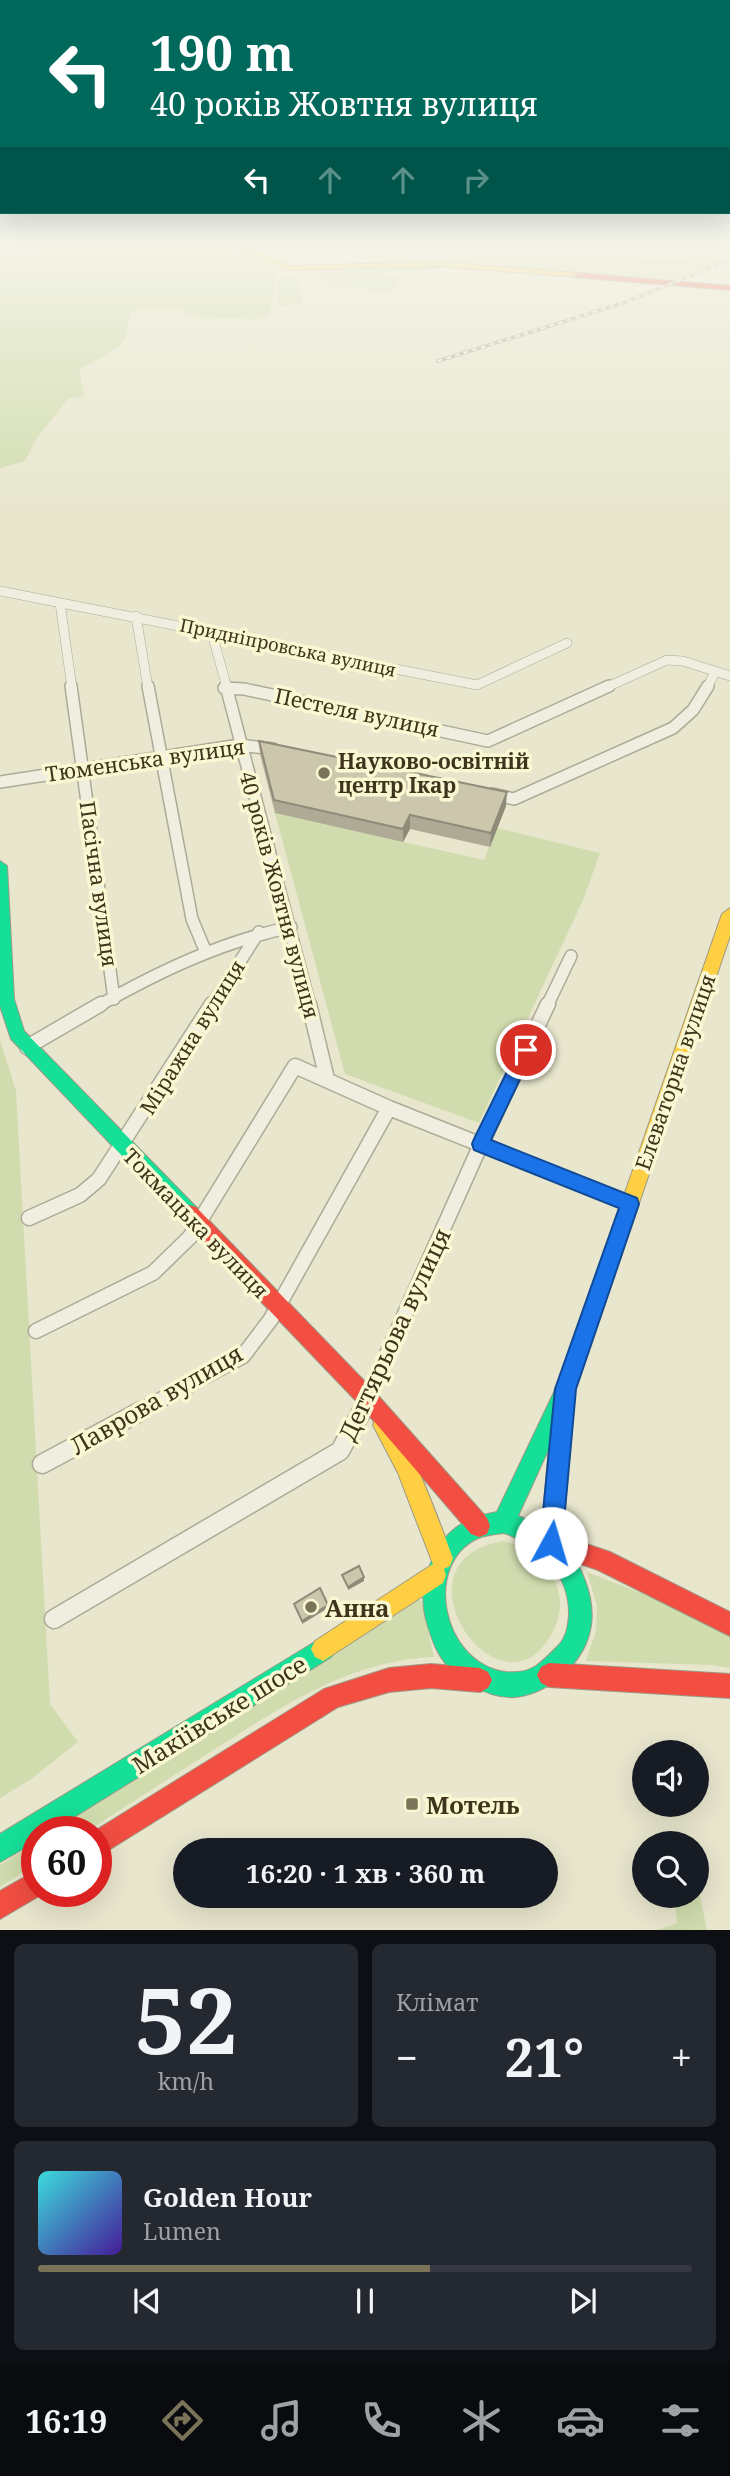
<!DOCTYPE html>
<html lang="uk">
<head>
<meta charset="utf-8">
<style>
  :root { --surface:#171b24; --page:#242831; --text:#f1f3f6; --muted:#9ea1a6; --line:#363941; --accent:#7a735a }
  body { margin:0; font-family:"Noto Serif",serif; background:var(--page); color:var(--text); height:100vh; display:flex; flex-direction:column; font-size:26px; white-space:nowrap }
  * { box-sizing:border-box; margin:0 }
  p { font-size:23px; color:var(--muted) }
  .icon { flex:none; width:38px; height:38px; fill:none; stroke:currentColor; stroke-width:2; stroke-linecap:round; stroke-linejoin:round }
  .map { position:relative; height:1930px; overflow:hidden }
  .sheet { display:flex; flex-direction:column; gap:14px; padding:14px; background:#0d0f14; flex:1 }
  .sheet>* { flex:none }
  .guide { position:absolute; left:0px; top:0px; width:732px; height:214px; box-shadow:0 7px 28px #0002; background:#00695c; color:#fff; overflow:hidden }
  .controls { position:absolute; left:632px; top:1740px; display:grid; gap:14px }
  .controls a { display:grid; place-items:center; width:77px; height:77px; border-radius:50%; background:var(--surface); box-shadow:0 7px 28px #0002; font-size:35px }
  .speed { position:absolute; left:21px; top:1816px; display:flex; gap:14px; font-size:35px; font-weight:700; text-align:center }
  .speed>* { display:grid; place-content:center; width:91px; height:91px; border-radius:50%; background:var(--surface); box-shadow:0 7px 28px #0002; line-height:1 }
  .speed .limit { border:10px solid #d22; background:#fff; color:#111 }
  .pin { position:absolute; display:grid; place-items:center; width:60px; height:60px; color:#fff; margin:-30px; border:4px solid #fff; border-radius:50%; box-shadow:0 2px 7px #0007 }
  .me { position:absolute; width:77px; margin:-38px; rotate:6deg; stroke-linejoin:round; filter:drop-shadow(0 0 5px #0008) }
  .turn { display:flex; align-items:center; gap:24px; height:147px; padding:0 35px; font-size:32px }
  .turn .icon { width:91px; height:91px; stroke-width:2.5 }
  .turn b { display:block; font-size:49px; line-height:60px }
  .lanes { display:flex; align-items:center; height:66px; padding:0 35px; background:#0003; justify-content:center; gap:35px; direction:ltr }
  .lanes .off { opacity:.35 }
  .big { font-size:52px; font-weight:700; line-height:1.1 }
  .sheet .widget { flex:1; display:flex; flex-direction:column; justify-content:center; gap:10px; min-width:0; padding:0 24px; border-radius:10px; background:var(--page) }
  .sheet .dial { align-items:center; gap:0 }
  .dial b { font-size:91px; line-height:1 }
  .song { display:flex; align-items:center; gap:21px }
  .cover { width:84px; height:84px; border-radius:10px; background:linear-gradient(135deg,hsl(180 70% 55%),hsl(260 70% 35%)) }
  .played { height:7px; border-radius:4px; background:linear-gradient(90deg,var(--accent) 60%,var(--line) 60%) }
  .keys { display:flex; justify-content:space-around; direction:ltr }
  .heat { display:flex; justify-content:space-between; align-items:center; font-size:38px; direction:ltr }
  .sheet .tiles { flex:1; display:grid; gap:14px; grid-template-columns:1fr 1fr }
  .widget:last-child { grid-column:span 2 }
  .trip { position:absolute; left:173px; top:1838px; width:385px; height:70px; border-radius:35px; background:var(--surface); box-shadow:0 7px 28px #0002; font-weight:700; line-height:70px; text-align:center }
  .menu { display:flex; height:112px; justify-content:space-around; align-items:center; background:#090b0e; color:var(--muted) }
  .menu .icon { width:49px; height:49px }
  .menu .on { color:var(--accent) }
  .menu b { font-size:32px; color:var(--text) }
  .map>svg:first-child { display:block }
</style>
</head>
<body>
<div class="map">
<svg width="730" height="1930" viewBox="0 0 730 1930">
  <rect width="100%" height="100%" fill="#e8e6cd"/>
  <!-- green -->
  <path fill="#d0dcae" d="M57,243H226L282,271L275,279L270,314L256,319L193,317L177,309H142L130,314L126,337L120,346L79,370L84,396L68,399L36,439L25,461L0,468V256L30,252Z
    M471,252L682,259L695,255L730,261L675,281L436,263L442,258Z
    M439,266L446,269L380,273L400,279L395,288L384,292L334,284L354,299L307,272Z
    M290,273L297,277L303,303L279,307L278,281Z
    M275,813L484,860L497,828L600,853L583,900L479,1123L345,1074Z
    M0,1040L16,1091L50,1704L78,1742L31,1779L0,1798Z
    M503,1541C541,1549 574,1588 554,1629C505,1733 383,1561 503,1541Z
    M587,1572L656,1599L730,1636V1668L712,1665L586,1661L596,1631L597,1606Z
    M417,1597L422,1602L434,1657C350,1660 281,1707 212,1751C170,1778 128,1805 86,1832H52Z
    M37,1842V1864L0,1887V1865Z
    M697,1881L707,1930H658L677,1923L674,1895H696Z"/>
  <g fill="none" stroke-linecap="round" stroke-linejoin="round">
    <!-- street-far3 casing -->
    <g stroke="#adaa96" stroke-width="10">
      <path id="street-far3" d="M0,591L477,685L567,643
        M60,603L72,688
        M136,616L148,688
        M211,630L227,688
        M224,688H228
        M605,688L667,660L683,661L730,676
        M707,688L715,672"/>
    </g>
    <!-- street-far2 casing -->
    <g stroke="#adaa96" stroke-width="14">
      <path id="street-far2" d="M71,686L114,999
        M148,686L192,919L205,950
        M226,686L310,1006
        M224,688L244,689L488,741L609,686
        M0,782L240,745L273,749
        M493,794L514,799L673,728L693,710L708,686
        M98,1006C160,971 221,942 291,927
        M211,1006L259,932
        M547,1006L571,956"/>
    </g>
    <!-- street-far1 casing -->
    <g stroke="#adaa96" stroke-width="17">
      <path id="street-far1" d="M309,1004L327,1079
        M27,1047L101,1004
        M29,1218L80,1195L99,1179L212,1004
        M36,1331L153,1273L190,1237L295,1066L389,1108L630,1204
        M138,1412L243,1356L271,1319L389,1108
        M361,1412L481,1144L548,1004"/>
    </g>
    <!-- street casing -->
    <g stroke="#adaa96" stroke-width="21">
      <path id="street" d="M42,1464L141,1411
        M54,1619L340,1451L362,1411"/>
    </g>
    <!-- fast casing -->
    <g stroke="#9d9a86" stroke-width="2">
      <path id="fast" d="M0,861L7,866L14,999L24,1031L196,1207L198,1213L196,1219L189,1221L182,1219L11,1039L0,1006Z
        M613,1244L620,1247L622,1253L572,1399L574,1404L562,1542C581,1563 595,1597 591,1625C586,1661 551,1693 515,1697C500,1698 483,1692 470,1684C455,1675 442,1662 435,1646C425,1621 419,1600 427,1574C439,1536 457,1519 497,1512L557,1386L604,1253L606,1247ZM549,1448L542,1526L518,1516ZM504,1533C540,1545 570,1574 569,1615C568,1628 566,1639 556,1648C550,1654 543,1661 536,1666C527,1672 515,1673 505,1672C442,1663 422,1564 478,1538C486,1535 496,1534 504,1533Z
        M323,1637L331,1641L335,1649L331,1657L50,1832H37V1841L0,1862V1834Z"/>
    </g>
    <!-- slow casing -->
    <g stroke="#9d9a86" stroke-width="2">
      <path id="slow" d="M229,243H240L289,266L438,262L577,273L581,275L577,277L438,266L288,270Z
        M730,908V936L622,1253L620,1259L613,1262L606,1259L604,1253L722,914Z
        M383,1415C406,1424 442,1531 453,1558L450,1566L444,1569L446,1575L443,1583L323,1661L315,1657L311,1649L315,1641L433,1564L398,1473L373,1425L376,1418Z"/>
    </g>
    <!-- jam casing -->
    <g stroke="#9d9a86" stroke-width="2">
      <path id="jam" d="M577,273L730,286V290L574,277Z
        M189,1205L196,1207L374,1391L487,1518L490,1526L487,1534L479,1537L471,1534L360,1405L182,1219L180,1213L182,1207Z
        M551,1532L610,1552L730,1612V1636L598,1570L543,1551L540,1543L543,1535Z
        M549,1663L730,1674V1698L549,1687L541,1683L537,1675L541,1667Z
        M431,1664L480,1668L488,1672L492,1680L488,1688L480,1692L431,1688L389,1692L338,1707L96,1858V1832H93L324,1689L389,1668Z
        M37,1870V1892H46L0,1919V1891Z"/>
    </g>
    <!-- street-far3 -->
    <use href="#street-far3" stroke="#efeee0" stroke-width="9"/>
    <!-- street-far2 -->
    <use href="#street-far2" stroke="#efeee0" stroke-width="11"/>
    <!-- street-far1 -->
    <use href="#street-far1" stroke="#efeee0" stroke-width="14"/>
    <!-- street -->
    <use href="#street" stroke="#efeee0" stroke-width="18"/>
    <!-- fast -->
    <use href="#fast" fill="#16e098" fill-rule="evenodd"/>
    <!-- slow -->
    <use href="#slow" fill="#ffcf43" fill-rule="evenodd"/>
    <!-- jam -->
    <use href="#jam" fill="#f24e42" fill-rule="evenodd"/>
    <!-- rail casing -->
    <g stroke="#afada0" stroke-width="3.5">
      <path id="rail" d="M565,243L678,246L728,243
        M438,361L623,303L730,260"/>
    </g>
    <!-- rail -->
    <use href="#rail" stroke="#faf8d2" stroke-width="2" stroke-dasharray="4.5" stroke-linecap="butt"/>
  </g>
  <!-- wall -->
  <path fill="#afaa95" d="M259,741L506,806L490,847L410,829L403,842L275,813L260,754Z"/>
  <!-- shaded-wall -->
  <path fill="#8f8b79" d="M507,792L506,806L490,847L491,833Z
    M410,815V829L403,842V829Z
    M364,1577V1581L348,1590V1587Z
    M328,1605V1608L302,1624V1621Z"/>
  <!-- building -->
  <path fill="#ccc6ad" stroke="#8f8b79" stroke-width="2" d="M259,741L507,792L491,833L410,815L403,829L274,800Z
    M359,1566L364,1577L348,1587L342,1575Z
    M320,1588L328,1605L302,1621L294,1604Z"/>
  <!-- sky -->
  <linearGradient id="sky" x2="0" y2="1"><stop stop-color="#95bfdb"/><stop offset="0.47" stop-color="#f5f4e8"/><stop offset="1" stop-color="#f5f4e8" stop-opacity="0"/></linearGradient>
  <rect width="730" height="513" fill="url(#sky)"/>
  <!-- route -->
  <path fill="#1a73e8" stroke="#114b97" stroke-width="2" d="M526,1043L534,1050L491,1140L637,1198L639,1204L576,1389L562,1543L559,1551L551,1554L543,1551L540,1543L555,1389L619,1208L474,1150L472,1144L474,1139L520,1045Z"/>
  <!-- markers -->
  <g fill="#7a735a" stroke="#faf8d2" stroke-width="2.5">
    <circle cx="324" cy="773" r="7"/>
    <circle cx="311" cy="1607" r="7"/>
    <rect x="405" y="1797" width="14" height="14" rx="3.5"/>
  </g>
  <g text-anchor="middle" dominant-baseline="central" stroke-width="7" stroke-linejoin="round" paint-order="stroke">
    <!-- far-street labels -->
    <g font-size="18" fill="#3e351c" stroke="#faf8d2">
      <text transform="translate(288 647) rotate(12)">Придніпровська вулиця</text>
    </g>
    <!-- street labels -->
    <g font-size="21" fill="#3e351c" stroke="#faf8d2">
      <text transform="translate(357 712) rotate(12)">Пестеля вулиця</text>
      <text transform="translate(145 760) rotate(-8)">Тюменська вулиця</text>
      <text transform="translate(99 884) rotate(82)">Пасічна вулиця</text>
      <text transform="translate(280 895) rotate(75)">40 років Жовтня вулиця</text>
      <text transform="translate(192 1037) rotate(-58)">Міражна вулиця</text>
      <text transform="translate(675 1072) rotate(-71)">Елеваторна вулиця</text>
      <text transform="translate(196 1223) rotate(46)">Токмацька вулиця</text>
    </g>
    <!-- poi labels -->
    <g font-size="21" font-weight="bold" fill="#3e351c" stroke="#faf8d2" text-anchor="start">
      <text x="338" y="761">Науково-освітній<tspan x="338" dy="24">центр Ікар</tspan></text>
    </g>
    <!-- near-street labels -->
    <g font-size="24" fill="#3e351c" stroke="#faf8d2">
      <text transform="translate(394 1334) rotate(-65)">Дегтярьова вулиця</text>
      <text transform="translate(156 1399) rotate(-30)">Лаврова вулиця</text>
      <text transform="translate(219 1714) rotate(-32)">Макіївське шосе</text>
    </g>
    <!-- near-poi labels -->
    <g font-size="24" font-weight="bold" fill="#3e351c" stroke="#faf8d2" text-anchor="start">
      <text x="325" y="1607">Анна</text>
      <text x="426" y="1804">Мотель</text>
    </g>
  </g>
</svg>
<div class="controls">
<a><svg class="icon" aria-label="sound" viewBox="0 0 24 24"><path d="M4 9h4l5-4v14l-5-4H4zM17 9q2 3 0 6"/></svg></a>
<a><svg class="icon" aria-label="search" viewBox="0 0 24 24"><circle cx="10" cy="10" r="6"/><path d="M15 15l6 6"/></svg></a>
</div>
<div class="speed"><div class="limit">60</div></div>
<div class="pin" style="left:526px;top:1050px;background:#d93025"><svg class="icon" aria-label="arrive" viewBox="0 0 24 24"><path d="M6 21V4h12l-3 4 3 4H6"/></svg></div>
<svg class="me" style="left:551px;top:1543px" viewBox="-20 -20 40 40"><circle r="19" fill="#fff"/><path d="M0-13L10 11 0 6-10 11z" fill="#1a73e8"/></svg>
<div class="trip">16:20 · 1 хв · 360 m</div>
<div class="guide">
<div class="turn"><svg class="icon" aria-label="left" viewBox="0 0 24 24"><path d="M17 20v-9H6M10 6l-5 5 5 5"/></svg><div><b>190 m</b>40 років Жовтня вулиця</div></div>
<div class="lanes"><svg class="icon" aria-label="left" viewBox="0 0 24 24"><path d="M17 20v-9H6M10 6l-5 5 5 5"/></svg><svg class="icon off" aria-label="ahead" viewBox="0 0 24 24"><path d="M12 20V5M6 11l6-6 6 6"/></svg><svg class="icon off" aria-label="ahead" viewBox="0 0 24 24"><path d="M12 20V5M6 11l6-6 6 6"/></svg><svg class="icon off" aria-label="right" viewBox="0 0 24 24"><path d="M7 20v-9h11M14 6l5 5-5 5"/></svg></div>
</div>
</div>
<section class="sheet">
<div class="tiles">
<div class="widget dial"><b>52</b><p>km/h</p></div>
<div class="widget"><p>Клімат</p>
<div class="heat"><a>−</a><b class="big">21°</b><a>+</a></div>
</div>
<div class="widget">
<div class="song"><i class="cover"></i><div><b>Golden Hour</b><p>Lumen</p></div></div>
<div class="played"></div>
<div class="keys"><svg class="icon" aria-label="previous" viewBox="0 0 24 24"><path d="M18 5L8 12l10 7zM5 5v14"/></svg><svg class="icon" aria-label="pause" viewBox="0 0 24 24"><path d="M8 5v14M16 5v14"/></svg><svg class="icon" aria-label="next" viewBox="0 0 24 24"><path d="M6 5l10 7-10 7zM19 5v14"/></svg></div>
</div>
</div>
</section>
<nav class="menu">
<b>16:19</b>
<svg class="icon on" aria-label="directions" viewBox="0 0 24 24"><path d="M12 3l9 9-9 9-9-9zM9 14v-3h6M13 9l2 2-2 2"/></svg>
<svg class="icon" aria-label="music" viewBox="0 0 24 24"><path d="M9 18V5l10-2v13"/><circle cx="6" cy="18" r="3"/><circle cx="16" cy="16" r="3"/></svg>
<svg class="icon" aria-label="phone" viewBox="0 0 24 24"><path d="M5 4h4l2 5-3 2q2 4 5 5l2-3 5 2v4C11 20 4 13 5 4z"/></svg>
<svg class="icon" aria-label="climate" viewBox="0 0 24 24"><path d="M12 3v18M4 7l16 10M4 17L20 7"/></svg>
<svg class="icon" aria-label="car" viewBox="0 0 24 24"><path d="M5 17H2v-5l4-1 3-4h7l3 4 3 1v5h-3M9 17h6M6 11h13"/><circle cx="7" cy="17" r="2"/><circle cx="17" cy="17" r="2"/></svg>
<svg class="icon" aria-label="filters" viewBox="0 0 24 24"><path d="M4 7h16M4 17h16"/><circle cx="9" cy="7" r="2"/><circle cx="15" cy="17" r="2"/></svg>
</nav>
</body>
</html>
